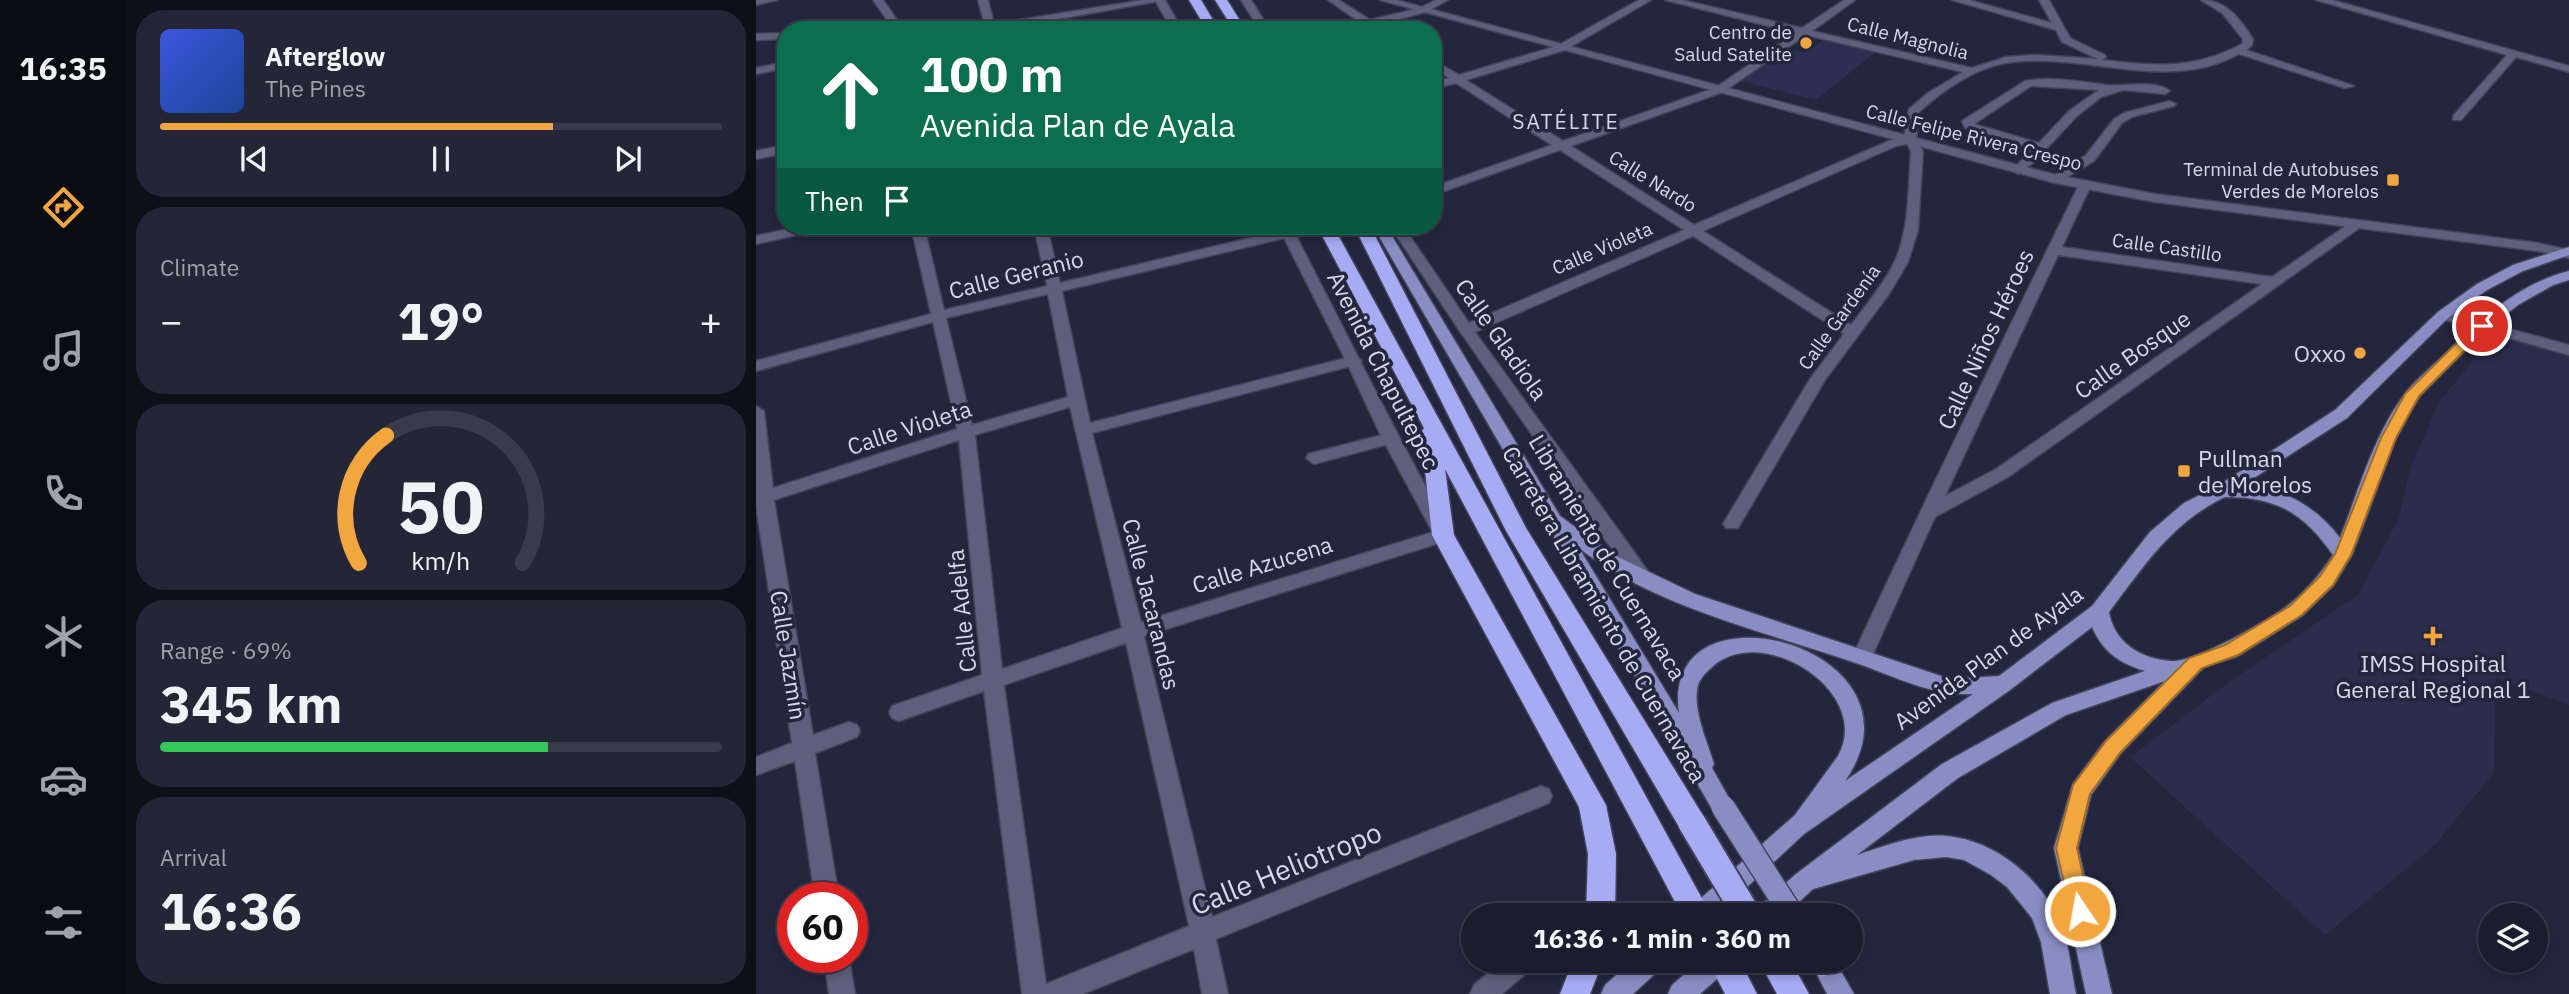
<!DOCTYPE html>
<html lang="en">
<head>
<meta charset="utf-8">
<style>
  :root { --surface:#1b1c2e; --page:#242536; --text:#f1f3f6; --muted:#a0a1aa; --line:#393a4a; --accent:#f1a640 }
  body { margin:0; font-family:"IBM Plex Sans",sans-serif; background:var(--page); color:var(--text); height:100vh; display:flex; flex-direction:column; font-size:26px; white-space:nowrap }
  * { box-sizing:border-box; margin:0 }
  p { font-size:23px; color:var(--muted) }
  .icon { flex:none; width:38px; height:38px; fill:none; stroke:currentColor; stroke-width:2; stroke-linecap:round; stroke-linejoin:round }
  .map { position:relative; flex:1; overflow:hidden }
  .panel { display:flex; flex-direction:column; gap:10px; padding:10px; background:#0f0f19; width:630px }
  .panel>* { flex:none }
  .hud { position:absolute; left:21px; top:21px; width:665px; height:214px; border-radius:28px; box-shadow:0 4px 10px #0003,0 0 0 2px var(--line); background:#0b6e4f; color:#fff; overflow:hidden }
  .buttons { position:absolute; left:1722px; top:903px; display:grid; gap:14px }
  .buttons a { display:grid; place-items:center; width:70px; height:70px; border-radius:50%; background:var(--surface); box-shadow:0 4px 10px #0003,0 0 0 2px var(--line); font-size:35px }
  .speed { position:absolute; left:21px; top:882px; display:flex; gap:14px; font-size:35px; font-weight:700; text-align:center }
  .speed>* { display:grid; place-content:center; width:91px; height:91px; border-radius:50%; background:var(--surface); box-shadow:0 4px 10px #0003,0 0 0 2px var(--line); line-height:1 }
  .speed .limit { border:10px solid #d22; background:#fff; color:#111 }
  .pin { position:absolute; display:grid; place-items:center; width:60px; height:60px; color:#fff; margin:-30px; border:4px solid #fff; border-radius:50%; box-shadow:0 2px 7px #0007 }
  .me { position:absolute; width:77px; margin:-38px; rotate:348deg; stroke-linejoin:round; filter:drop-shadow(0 0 5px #0008) }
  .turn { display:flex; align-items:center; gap:24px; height:147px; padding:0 28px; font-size:32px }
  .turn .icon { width:91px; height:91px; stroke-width:2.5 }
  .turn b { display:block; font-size:49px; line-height:60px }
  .then { display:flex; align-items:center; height:66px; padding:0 28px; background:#0003; gap:14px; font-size:26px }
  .big { font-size:52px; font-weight:700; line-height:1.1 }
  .panel .widget { flex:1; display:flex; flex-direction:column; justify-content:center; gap:10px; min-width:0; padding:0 24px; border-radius:28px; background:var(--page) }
  .panel .dial { align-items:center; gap:0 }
  .dial svg { height:182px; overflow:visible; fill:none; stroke:var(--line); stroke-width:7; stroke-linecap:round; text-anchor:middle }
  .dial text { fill:var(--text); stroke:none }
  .song { display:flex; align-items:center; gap:21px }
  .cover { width:84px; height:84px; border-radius:10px; background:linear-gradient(135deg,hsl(230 70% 55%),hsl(220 70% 35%)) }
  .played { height:7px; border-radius:4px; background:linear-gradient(90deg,var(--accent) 70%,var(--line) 70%) }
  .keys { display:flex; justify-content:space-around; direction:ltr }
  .heat { display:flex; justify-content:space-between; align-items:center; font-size:38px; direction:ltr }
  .charge { height:10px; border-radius:5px; background:linear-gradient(90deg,#34c759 69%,var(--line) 0) }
  .trip { position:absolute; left:705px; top:903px; width:402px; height:70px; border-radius:35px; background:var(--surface); box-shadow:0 4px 10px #0003,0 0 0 2px var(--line); font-weight:700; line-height:70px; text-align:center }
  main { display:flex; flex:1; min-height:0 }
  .tabs { display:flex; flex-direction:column; width:126px; justify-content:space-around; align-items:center; background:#0b0b12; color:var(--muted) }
  .tabs .icon { width:49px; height:49px }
  .tabs .current { color:var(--accent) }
  .tabs b { font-size:32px; color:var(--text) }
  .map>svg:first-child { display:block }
</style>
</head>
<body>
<main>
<nav class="tabs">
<b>16:35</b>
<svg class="icon current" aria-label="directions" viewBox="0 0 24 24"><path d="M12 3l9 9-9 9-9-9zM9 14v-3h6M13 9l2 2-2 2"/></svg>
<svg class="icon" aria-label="music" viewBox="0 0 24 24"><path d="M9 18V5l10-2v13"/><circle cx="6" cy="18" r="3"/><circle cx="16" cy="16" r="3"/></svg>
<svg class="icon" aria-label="phone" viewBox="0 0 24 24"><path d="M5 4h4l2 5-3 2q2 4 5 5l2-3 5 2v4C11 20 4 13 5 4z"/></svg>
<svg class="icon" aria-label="climate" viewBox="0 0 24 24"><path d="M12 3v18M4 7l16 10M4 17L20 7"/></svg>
<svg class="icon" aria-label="car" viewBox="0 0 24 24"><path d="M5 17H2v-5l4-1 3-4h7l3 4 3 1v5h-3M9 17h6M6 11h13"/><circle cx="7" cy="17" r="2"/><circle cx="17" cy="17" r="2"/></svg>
<svg class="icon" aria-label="filters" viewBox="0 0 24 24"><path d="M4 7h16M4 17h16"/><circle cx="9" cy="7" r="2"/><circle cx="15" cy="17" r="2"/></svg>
</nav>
<section class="panel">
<div class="widget">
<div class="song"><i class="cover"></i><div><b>Afterglow</b><p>The Pines</p></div></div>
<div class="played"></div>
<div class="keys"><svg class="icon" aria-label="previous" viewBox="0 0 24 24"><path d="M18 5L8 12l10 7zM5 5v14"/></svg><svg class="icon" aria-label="pause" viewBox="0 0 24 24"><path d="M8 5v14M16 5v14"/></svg><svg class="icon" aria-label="next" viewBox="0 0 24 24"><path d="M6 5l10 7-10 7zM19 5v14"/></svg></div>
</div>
<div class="widget"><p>Climate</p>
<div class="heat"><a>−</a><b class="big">19°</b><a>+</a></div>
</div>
<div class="widget dial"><svg viewBox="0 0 100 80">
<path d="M14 69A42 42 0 1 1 86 69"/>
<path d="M14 69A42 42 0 0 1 26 13" stroke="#f1a640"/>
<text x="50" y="56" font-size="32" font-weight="700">50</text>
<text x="50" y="72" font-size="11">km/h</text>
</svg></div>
<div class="widget"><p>Range · 69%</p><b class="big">345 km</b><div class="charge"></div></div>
<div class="widget"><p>Arrival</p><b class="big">16:36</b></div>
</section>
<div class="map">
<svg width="1813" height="994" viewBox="0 0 1813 994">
  <rect width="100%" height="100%" fill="#24263e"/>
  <!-- built -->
  <path fill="#2b2d4c" d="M1748,339L1774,343L1813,355V705L1740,678L1738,773L1676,848L1569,935L1374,757L1476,680L1602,595L1642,520L1655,466L1683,402L1728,347Z"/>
  <!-- green -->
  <path fill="#2d2e54" d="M1070,38L1122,50L1060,100L981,80L1028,47L1049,53Z"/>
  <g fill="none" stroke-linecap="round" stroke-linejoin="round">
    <!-- street casing -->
    <g stroke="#424358" stroke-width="3">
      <path id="street" d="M0,0H21L0,5Z
        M117,0H127L148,30H138Z
        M222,0H232L238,24L387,0H409L241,30H216L229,26Z
        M485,0H495L514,30H504Z
        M572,0H583L614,20L664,8L680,0H692L670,12L621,25L623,27L619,30L611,27L583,30L605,23Z
        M883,0H895L809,50L710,80L807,141L959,88L1040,33L909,0H926L1046,28L1088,0H1099L1056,31L1216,68L1250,57L1279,55L1342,59L1306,42L1300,30L1196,0H1213L1296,23L1283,0H1293L1314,38L1349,55L1350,57L1346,60C1400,66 1437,70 1486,44L1487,39L1466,13L1445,0C1471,0 1484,19 1497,39L1496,45L1490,50L1598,86L1589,88L1483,54C1411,94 1327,51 1250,63C1219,68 1186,91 1163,112L1160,140L1167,151L1162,230L1152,262L1133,294L1069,380L982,528H970L967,524L1054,379L1088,334L937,236L719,332L894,574L896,579L894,584H880L703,330L634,226H647L713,323L928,230L804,150L677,195V187L796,145L700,83L677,89V82L693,78L677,68V60L703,75L801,46ZM1050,35L1207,72L1172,93L1153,109L1148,137L1133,141L938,225L815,146L967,92ZM1151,144L1155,151C1152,188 1154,229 1138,263C1127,285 1110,305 1095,325L947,231L1140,146Z
        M1560,0H1576L1813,66V72L1760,57L1705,120H1697V116L1751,55Z
        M30,33V39L0,40V34Z
        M30,62V68L0,74V68Z
        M1269,81C1295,76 1325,82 1351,85C1370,87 1398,79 1414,91L1409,94L1367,90L1345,97L1321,116L1277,163L1262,174L1256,170L1277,149L1217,132L1209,128L1206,121ZM1275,86L1343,90L1313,111L1283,143L1218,124Z
        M1414,101L1420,104L1418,106L1376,117L1366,123L1338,161L1303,182H1295L1293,179L1330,155L1358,119L1368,113Z
        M30,145V153L0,159V151Z
        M1329,181L1335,185L1306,247L1516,277L1597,221H1607L1609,224L1252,477L1179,517L1117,654L1110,657L1103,654L1100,649C1172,493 1248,338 1323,185ZM1302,255L1506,284L1240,469L1189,496Z
        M45,226H68L66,229L0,244V236Z
        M155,226H168L188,310L291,286L278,226H291L304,283L532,229L539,233L537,236L306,291L334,423L598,356L606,361L603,364L336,433L385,622L687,529L693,530L696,535L693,540L388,636L456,917L785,786L793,789L796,796L793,803L460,939L472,994H446L438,949L327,994H266L228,691L143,721L136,718L133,712L136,706L226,675L203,440L18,500L57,735L93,722L101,725L104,731L101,737L59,753L83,898H59L39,761L0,775V757L36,743L0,506V406L8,411L17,488L201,429L177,322L0,371V361L175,314ZM292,294L312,397L216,425L190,318ZM314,407L366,628L246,669L219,435ZM370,643L433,926L290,984L248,685Z
        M1687,311L1813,345V355L1682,318L1680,315Z
        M634,433L642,438L640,442L558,464L550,458L552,454Z
        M68,957H93L99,994H73Z
        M746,961H769L772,966L768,975L746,994H714L718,985Z"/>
    </g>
    <!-- secondary casing -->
    <g stroke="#424358" stroke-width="3">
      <path id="secondary" d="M399,0H409L426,30H416Z
        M624,0H640L1300,175L1399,194L1782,243L1813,250V258L1782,251L1399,202L1299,183Z
        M522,226H535C588,328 638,431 694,531L691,535H679L676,531L626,438L590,361Z"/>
    </g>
    <!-- primary casing -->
    <g stroke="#424358" stroke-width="3">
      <path id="primary" d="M617,226H630L804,516L858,555L939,594L1194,679L1243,676L1336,606L1394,532L1428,503L1460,487L1579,410L1682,312L1721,284L1757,265L1813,247V255L1767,271L1731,290L1692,318L1591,418L1487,485C1528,489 1560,506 1584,538C1603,490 1618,433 1651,391C1661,379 1674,368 1686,357C1723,321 1761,284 1813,271V280L1797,285L1762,305L1731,329L1663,397L1640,438L1596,555L1577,586L1547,615L1482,656L1448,667L1365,753L1335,795L1322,848L1356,994H1330L1298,848L1317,784L1349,741L1409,681L1310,715L1202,778L1101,855C1129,846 1161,833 1191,836C1241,841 1287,880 1305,925C1314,947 1315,971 1320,994H1294L1285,942L1276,918L1251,887L1235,875L1208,860L1190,857L1158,860L1057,889L1029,915H1000L1003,907L1040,874L1186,764L1296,703L1389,671C1363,663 1347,652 1336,627L1254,690L1048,834L961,915H932L935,907L1039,815L1082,756C1118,692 1005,620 955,668C950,672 944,679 942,685C936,709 951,741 958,764L956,768L978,807L975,814L967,817L959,814ZM1469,497C1521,497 1548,513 1577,555C1565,573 1552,589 1535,603C1516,619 1438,663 1415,661C1384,659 1358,642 1353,612C1388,566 1415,523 1469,497ZM823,548C897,606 1006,631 1094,661C1135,674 1172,696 1217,694L1089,781C1182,647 903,573 923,713Z
        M876,961H907L903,970L877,994H845L849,985Z
        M944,961H975L971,970L944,994H912L916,985Z
        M1054,961H1079L1098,994H1071Z"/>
    </g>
    <!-- highway casing -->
    <g stroke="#424358" stroke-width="3">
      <path id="highway" d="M433,0H445L463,30H451Z
        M459,0H471L490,30H478Z
        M561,226H577L955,915H926L689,469L698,535L850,805L860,854L859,915H830L832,854L823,807L676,535L665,433L668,428Z
        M598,226H614L770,528L946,814L950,823L946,832L936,835L926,832L749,529Z
        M817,961H847L834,994H804Z
        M952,961H984L1001,994H969Z
        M1003,961H1035L1053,994H1021Z
        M1050,961H1081V962L1077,972L1066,977L1055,972Z"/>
    </g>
    <!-- street -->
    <use href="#street" fill="#5d5f7c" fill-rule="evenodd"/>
    <!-- secondary -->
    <use href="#secondary" fill="#5d5f7c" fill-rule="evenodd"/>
    <!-- primary -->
    <use href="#primary" fill="#898dc4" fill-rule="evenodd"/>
    <!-- highway -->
    <use href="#highway" fill="#a6abf4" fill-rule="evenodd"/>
    <!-- primary-bridge casing -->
    <g stroke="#424358" stroke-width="26" stroke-linecap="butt">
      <path id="primary-bridge" d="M967,807L1036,915"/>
    </g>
    <!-- highway-bridge casing -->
    <g stroke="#424358" stroke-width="31" stroke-linecap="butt">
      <path id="highway-bridge" d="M936,823L991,915"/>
    </g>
    <!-- primary-bridge -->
    <use href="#primary-bridge" stroke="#898dc4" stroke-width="23"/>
    <!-- highway-bridge -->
    <use href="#highway-bridge" stroke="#a6abf4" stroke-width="27"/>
  </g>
  <!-- route -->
  <path fill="#f1a640" stroke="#9d6c2a" stroke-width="2" d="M1726,322L1732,326L1730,329L1663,396L1640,438L1595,555L1577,585L1546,615L1482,655L1446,668L1364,753L1334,794L1321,848L1335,911L1331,918L1324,921L1316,918L1300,848L1317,785L1350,741L1433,658L1469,645L1534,606L1564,576L1579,554L1625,438L1649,394L1721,323Z"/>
  <!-- markers -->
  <g fill="#f1a640" stroke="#24263e" stroke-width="2.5">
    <circle cx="1050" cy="43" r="7"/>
    <rect x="1630" y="173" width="14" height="14" rx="3.5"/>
    <circle cx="1604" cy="353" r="7"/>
    <rect x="1421" y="464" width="14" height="14" rx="3.5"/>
    <path d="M1673.5 625.5h7v7h7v7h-7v7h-7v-7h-7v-7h7z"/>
  </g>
  <g text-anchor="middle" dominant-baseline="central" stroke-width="7" stroke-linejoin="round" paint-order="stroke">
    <!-- far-poi labels -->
    <g font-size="19" fill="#d7d9ea" stroke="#24263e" text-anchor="end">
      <text x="1036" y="32">Centro de<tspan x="1036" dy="22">Salud Satelite</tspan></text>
      <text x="1623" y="169">Terminal de Autobuses<tspan x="1623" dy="22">Verdes de Morelos</tspan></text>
    </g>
    <!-- far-street labels -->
    <g font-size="19" fill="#d7d9ea" stroke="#24263e">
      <text transform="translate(1152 38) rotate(14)">Calle Magnolia</text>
      <text transform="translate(1218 137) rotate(14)">Calle Felipe Rivera Crespo</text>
      <text transform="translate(897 181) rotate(32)">Calle Nardo</text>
      <text transform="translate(1411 247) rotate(8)">Calle Castillo</text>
      <text transform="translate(846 248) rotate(-23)">Calle Violeta</text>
      <text transform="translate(1083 317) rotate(-54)">Calle Gardenía</text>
    </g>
    <!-- far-neighbourhood labels -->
    <g font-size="21" letter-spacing="2" fill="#d7d9ea" stroke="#24263e">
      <text x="810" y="121">SATÉLITE</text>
    </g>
    <!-- street labels -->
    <g font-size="23" fill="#d7d9ea" stroke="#24263e">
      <text transform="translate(260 274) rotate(-14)">Calle Geranio</text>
      <text transform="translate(746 339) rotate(55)">Calle Gladiola</text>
      <text transform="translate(1229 339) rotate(-65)">Calle Niños Héroes</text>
      <text transform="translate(1376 354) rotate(-35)">Calle Bosque</text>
      <text transform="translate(628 370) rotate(63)">Avenida Chapultepec</text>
      <text transform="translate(153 427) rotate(-18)">Calle Violeta</text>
      <text transform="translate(852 557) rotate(59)">Libramiento de Cuernavaca</text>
      <text transform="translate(506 564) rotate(-17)">Calle Azucena</text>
      <text transform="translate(396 604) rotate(76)">Calle Jacarandas</text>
      <text transform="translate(205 611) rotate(-96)">Calle Adelfa</text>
      <text transform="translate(849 614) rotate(60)">Carretera Libramiento de Cuernavaca</text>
      <text transform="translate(33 655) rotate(81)">Calle Jazmín</text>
      <text transform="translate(1232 657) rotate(-36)">Avenida Plan de Ayala</text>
    </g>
    <!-- poi labels -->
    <g font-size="23" fill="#d7d9ea" stroke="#24263e" text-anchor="end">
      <text x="1590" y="353">Oxxo</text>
      <text x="1442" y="458" text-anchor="start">Pullman<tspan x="1442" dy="26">de Morelos</tspan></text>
      <text x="1677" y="663" text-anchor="middle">IMSS Hospital<tspan x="1677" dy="26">General Regional 1</tspan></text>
    </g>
    <!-- near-street labels -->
    <g font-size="28" fill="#d7d9ea" stroke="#24263e">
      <text transform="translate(530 868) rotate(-22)">Calle Heliotropo</text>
    </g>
  </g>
</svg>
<div class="buttons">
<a><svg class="icon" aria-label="layers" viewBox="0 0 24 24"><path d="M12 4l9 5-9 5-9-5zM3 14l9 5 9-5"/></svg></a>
</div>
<div class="speed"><div class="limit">60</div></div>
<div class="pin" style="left:1726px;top:326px;background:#d93025"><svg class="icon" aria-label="arrive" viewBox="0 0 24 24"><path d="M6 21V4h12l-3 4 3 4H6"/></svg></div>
<svg class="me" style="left:1324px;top:911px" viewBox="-20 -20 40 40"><circle r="17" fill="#f1a640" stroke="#fff" stroke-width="3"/><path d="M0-11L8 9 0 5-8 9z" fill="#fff"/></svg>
<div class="trip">16:36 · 1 min · 360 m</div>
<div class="hud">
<div class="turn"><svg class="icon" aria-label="ahead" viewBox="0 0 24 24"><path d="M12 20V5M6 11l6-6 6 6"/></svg><div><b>100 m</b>Avenida Plan de Ayala</div></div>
<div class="then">Then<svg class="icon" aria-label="arrive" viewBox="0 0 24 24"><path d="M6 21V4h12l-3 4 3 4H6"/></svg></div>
</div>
</div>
</main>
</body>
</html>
